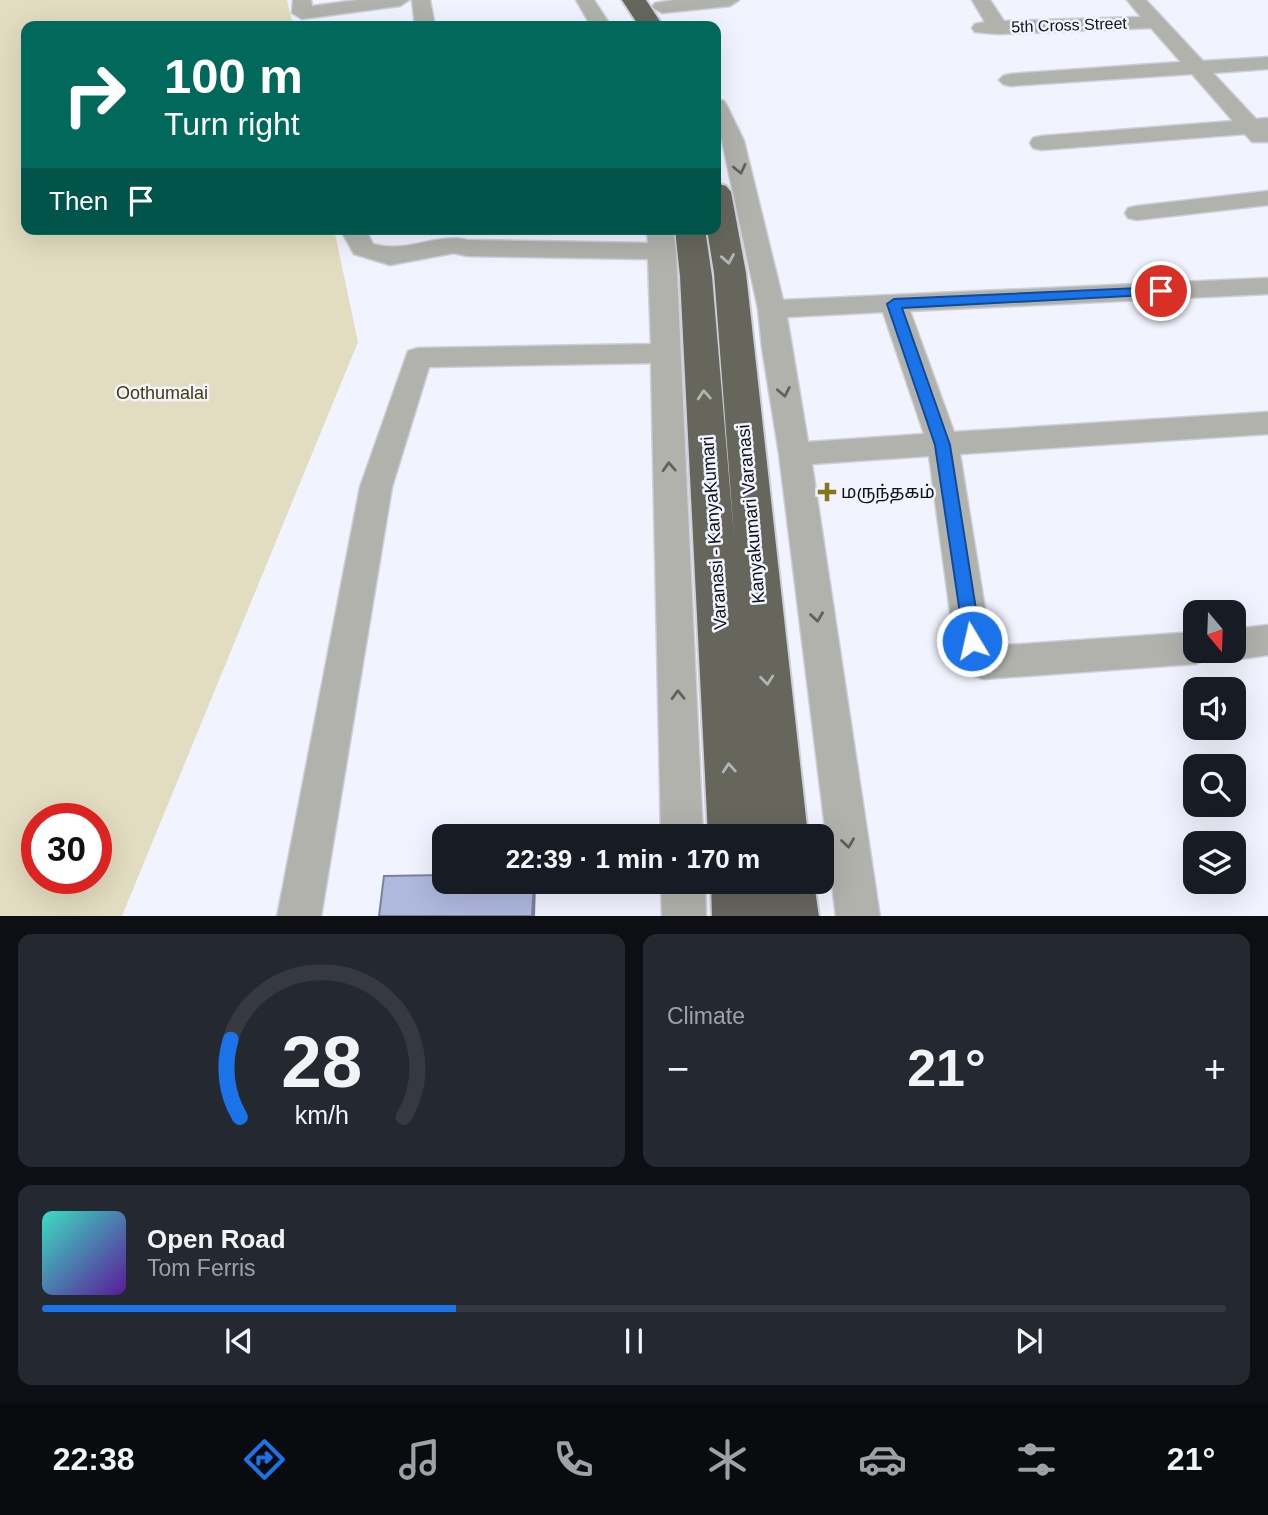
<!DOCTYPE html>
<html lang="en">
<head>
<meta charset="utf-8">
<style>
  :root { --surface:#171b24; --page:#242831; --text:#f1f3f6; --muted:#9ea1a6; --line:#363941; --accent:#1a73e8 }
  body { margin:0; font-family:Arial,"Noto Sans Tamil",sans-serif; background:var(--page); color:var(--text); height:100vh; display:flex; flex-direction:column; font-size:26px; white-space:nowrap }
  * { box-sizing:border-box; margin:0 }
  p { font-size:23px; color:var(--muted) }
  .icon { flex:none; width:38px; height:38px; fill:none; stroke:currentColor; stroke-width:2; stroke-linecap:round; stroke-linejoin:round }
  .map { position:relative; height:916px; overflow:hidden }
  .side { display:flex; flex-direction:column; gap:18px; padding:18px; background:#0d0f14; flex:1 }
  .side>* { flex:none }
  .banner { position:absolute; left:21px; top:21px; width:700px; height:214px; border-radius:14px; box-shadow:0 7px 28px #0002; background:#00695c; color:#fff; overflow:hidden }
  .needle { width:46px; rotate:161deg }
  .buttons { position:absolute; left:1183px; top:600px; display:grid; gap:14px }
  .buttons a { display:grid; place-items:center; width:63px; height:63px; border-radius:14px; background:var(--surface); box-shadow:0 7px 28px #0002; font-size:35px }
  .speed { position:absolute; left:21px; top:803px; display:flex; gap:14px; font-size:35px; font-weight:700; text-align:center }
  .speed>* { display:grid; place-content:center; width:91px; height:91px; border-radius:50%; background:var(--surface); box-shadow:0 7px 28px #0002; line-height:1 }
  .speed .limit { border:10px solid #d22; background:#fff; color:#111 }
  .pin { position:absolute; display:grid; place-items:center; width:60px; height:60px; color:#fff; margin:-30px; border:4px solid #fff; border-radius:50%; box-shadow:0 2px 7px #0007 }
  .me { position:absolute; width:77px; margin:-38px; rotate:351deg; stroke-linejoin:round; filter:drop-shadow(0 0 5px #0008) }
  .turn { display:flex; align-items:center; gap:24px; height:147px; padding:0 28px; font-size:32px }
  .turn .icon { width:91px; height:91px; stroke-width:2.5 }
  .turn b { display:block; font-size:49px; line-height:60px }
  .then { display:flex; align-items:center; height:66px; padding:0 28px; background:#0003; gap:14px; font-size:26px }
  .big { font-size:52px; font-weight:700; line-height:1.1 }
  .side .widget { flex:1; display:flex; flex-direction:column; justify-content:center; gap:10px; min-width:0; padding:0 24px; border-radius:14px; background:var(--page) }
  .side .dial { align-items:center; gap:0 }
  .dial svg { height:182px; overflow:visible; fill:none; stroke:var(--line); stroke-width:7; stroke-linecap:round; text-anchor:middle }
  .dial text { fill:var(--text); stroke:none }
  .song { display:flex; align-items:center; gap:21px }
  .cover { width:84px; height:84px; border-radius:10px; background:linear-gradient(135deg,hsl(170 70% 55%),hsl(270 70% 35%)) }
  .played { height:7px; border-radius:4px; background:linear-gradient(90deg,var(--accent) 35%,var(--line) 35%) }
  .keys { display:flex; justify-content:space-around; direction:ltr }
  .heat { display:flex; justify-content:space-between; align-items:center; font-size:38px; direction:ltr }
  .side .tiles { flex:1; display:grid; gap:18px; grid-template-columns:1fr 1fr }
  .widget:last-child { grid-column:span 2 }
  .trip { position:absolute; left:432px; top:824px; width:402px; height:70px; border-radius:14px; background:var(--surface); box-shadow:0 7px 28px #0002; font-weight:700; line-height:70px; text-align:center }
  .menu { display:flex; height:112px; justify-content:space-around; align-items:center; background:#090b0e; color:var(--muted) }
  .menu .icon { width:49px; height:49px }
  .menu .active { color:var(--accent) }
  .menu b { font-size:32px; color:var(--text) }
  .map>svg:first-child { display:block }
</style>
</head>
<body>
<div class="map">
<svg width="1268" height="917" viewBox="0 0 1268 917">
  <rect width="100%" height="100%" fill="#f1f4fe"/>
  <!-- green -->
  <path fill="#e2dcc0" fill-rule="evenodd" d="M0,0H287L293,26H26V229H334L358,342L122,916H0ZM37,819H96V878H37Z"/>
  <g fill="none" stroke-linecap="round" stroke-linejoin="round">
    <!-- minor casing -->
    <g stroke="#cdd0d9" stroke-width="3">
      <path id="minor" d="M293,0H311L312,6L357,0H409L400,6L302,19L292,13Z
        M412,0H430L435,26H415Z
        M576,0H594L611,26H591Z
        M674,0H739L730,6L662,13L652,7L655,3Z
        M972,0H990L1004,21L1141,17L1127,0H1146L1203,61L1268,57V69L1213,73L1256,119L1268,118V142H1252L1245,134L1041,150L1033,148L1030,143L1033,138L1041,136L1233,121L1192,74L1010,86L1003,84L999,80L1003,76L1010,74L1181,62L1151,28L998,34L975,32L972,28L975,24L985,22Z
        M716,99L724,101L727,106L744,141L783,300L1268,278V294L910,311L954,432L1268,412V434L960,454L990,640L993,646L1195,632V651H1212L1208,659L1195,664L983,679L970,674L954,641L929,456L812,464L880,917H836L779,454L762,348L758,309L722,141L716,129ZM883,312L924,434L808,442L787,317Z
        M1268,191V205L1137,220L1128,218L1125,213L1128,208L1137,206Z
        M340,229H365L373,244C408,254 434,233 467,240L648,243L647,229H673L676,251L703,836H661L651,363L429,367L392,487L321,917H277L360,487L408,351L418,348L651,344L648,259L467,256L454,253L390,265L354,254Z
        M1268,625V655L1234,660L1221,655L1219,651H1234V629Z
        M661,882H705L706,917H662Z"/>
    </g>
    <!-- highway casing -->
    <g stroke="#cdd0d9" stroke-width="4">
      <path id="highway" d="M622,0H646L663,26H639Z
        M716,183L726,186L731,192L746,273L808,836H708L680,276L675,229H705L712,276L734,536L714,273L707,229H716Z
        M711,882H814L819,917H712Z"/>
    </g>
    <!-- minor -->
    <use href="#minor" fill="#b2b2ad" fill-rule="evenodd"/>
    <!-- highway -->
    <use href="#highway" fill="#67665d" fill-rule="evenodd"/>
  </g>
  <!-- shaded-wall -->
  <path fill="#7a829b" d="M534,882H536V885L535,916H532Z"/>
  <!-- building -->
  <path fill="#afb9de" stroke="#7a829b" stroke-width="2" d="M444,875V882H534L532,916H379L384,876Z"/>
  <!-- one-way arrows -->
  <defs><path id="oneway-chevron" d="M-2-3.5L2.5 0L-2 3.5" fill="none" stroke-width="1.6" stroke-linecap="round" stroke-linejoin="round" transform="scale(1.75)"/></defs>
  <g stroke="#616260">
    <use href="#oneway-chevron" transform="translate(740 169) rotate(77)"/>
    <use href="#oneway-chevron" transform="translate(784 392) rotate(79)"/>
    <use href="#oneway-chevron" transform="translate(669 467) rotate(-93)"/>
    <use href="#oneway-chevron" transform="translate(817 617) rotate(82)"/>
    <use href="#oneway-chevron" transform="translate(678 695) rotate(-92)"/>
    <use href="#oneway-chevron" transform="translate(848 843) rotate(82)"/>
  </g>
  <g stroke="#b3b4b6">
    <use href="#oneway-chevron" transform="translate(728 259) rotate(80)"/>
    <use href="#oneway-chevron" transform="translate(704 395) rotate(-94)"/>
    <use href="#oneway-chevron" transform="translate(767 680) rotate(84)"/>
    <use href="#oneway-chevron" transform="translate(729 768) rotate(-94)"/>
  </g>
  <!-- route -->
  <path fill="#1a73e8" stroke="#114b97" stroke-width="2" d="M1161,287L1168,291L1166,294L902,308L950,445L981,641L978,647L972,649L965,647L935,445L887,304L894,299Z"/>
  <!-- markers -->
  <path fill="#867619" stroke="#f1f4fe" stroke-width="2.5" d="M823.5 481.5h7v7h7v7h-7v7h-7v-7h-7v-7h7z"/>
  <g text-anchor="middle" dominant-baseline="central" stroke-width="5" stroke-linejoin="round" paint-order="stroke">
    <!-- far-street labels -->
    <g font-size="16" fill="#101114" stroke="#f1f4fe">
      <text transform="translate(1069 25) rotate(-2)">5th Cross Street</text>
    </g>
    <!-- park labels -->
    <g font-size="18" fill="#453c09" stroke="#f1f4fe">
      <text x="162" y="393">Oothumalai</text>
    </g>
    <!-- poi labels -->
    <g font-size="18" fill="#101114" stroke="#f1f4fe" text-anchor="start">
      <text x="841" y="492">மருந்தகம்</text>
    </g>
    <!-- street labels -->
    <g font-size="18" fill="#101114" stroke="#f1f4fe">
      <text transform="translate(751 514) rotate(-95)">Kanyakumari Varanasi</text>
      <text transform="translate(714 533) rotate(-94)">Varanasi - KanyaKumari</text>
    </g>
  </g>
</svg>
<div class="buttons">
<a><svg class="needle" viewBox="-14 -14 28 28"><path d="M0-13l5 13h-10z" fill="#e53935"/><path d="M0 13l5-13h-10z" fill="#9ea1a6"/></svg></a>
<a><svg class="icon" aria-label="sound" viewBox="0 0 24 24"><path d="M4 9h4l5-4v14l-5-4H4zM17 9q2 3 0 6"/></svg></a>
<a><svg class="icon" aria-label="search" viewBox="0 0 24 24"><circle cx="10" cy="10" r="6"/><path d="M15 15l6 6"/></svg></a>
<a><svg class="icon" aria-label="layers" viewBox="0 0 24 24"><path d="M12 4l9 5-9 5-9-5zM3 14l9 5 9-5"/></svg></a>
</div>
<div class="speed"><div class="limit">30</div></div>
<div class="pin" style="left:1161px;top:291px;background:#d93025"><svg class="icon" aria-label="arrive" viewBox="0 0 24 24"><path d="M6 21V4h12l-3 4 3 4H6"/></svg></div>
<svg class="me" style="left:972px;top:641px" viewBox="-20 -20 40 40"><circle r="17" fill="#1a73e8" stroke="#fff" stroke-width="3"/><path d="M0-11L8 9 0 5-8 9z" fill="#fff"/></svg>
<div class="trip">22:39 · 1 min · 170 m</div>
<div class="banner">
<div class="turn"><svg class="icon" aria-label="right" viewBox="0 0 24 24"><path d="M7 20v-9h11M14 6l5 5-5 5"/></svg><div><b>100 m</b>Turn right</div></div>
<div class="then">Then<svg class="icon" aria-label="arrive" viewBox="0 0 24 24"><path d="M6 21V4h12l-3 4 3 4H6"/></svg></div>
</div>
</div>
<section class="side">
<div class="tiles">
<div class="widget dial"><svg viewBox="0 0 100 80">
<path d="M14 69A42 42 0 1 1 86 69"/>
<path d="M14 69A42 42 0 0 1 10 35" stroke="#1a73e8"/>
<text x="50" y="56" font-size="32" font-weight="700">28</text>
<text x="50" y="72" font-size="11">km/h</text>
</svg></div>
<div class="widget"><p>Climate</p>
<div class="heat"><a>−</a><b class="big">21°</b><a>+</a></div>
</div>
<div class="widget">
<div class="song"><i class="cover"></i><div><b>Open Road</b><p>Tom Ferris</p></div></div>
<div class="played"></div>
<div class="keys"><svg class="icon" aria-label="previous" viewBox="0 0 24 24"><path d="M18 5L8 12l10 7zM5 5v14"/></svg><svg class="icon" aria-label="pause" viewBox="0 0 24 24"><path d="M8 5v14M16 5v14"/></svg><svg class="icon" aria-label="next" viewBox="0 0 24 24"><path d="M6 5l10 7-10 7zM19 5v14"/></svg></div>
</div>
</div>
</section>
<nav class="menu">
<b>22:38</b>
<svg class="icon active" aria-label="directions" viewBox="0 0 24 24"><path d="M12 3l9 9-9 9-9-9zM9 14v-3h6M13 9l2 2-2 2"/></svg>
<svg class="icon" aria-label="music" viewBox="0 0 24 24"><path d="M9 18V5l10-2v13"/><circle cx="6" cy="18" r="3"/><circle cx="16" cy="16" r="3"/></svg>
<svg class="icon" aria-label="phone" viewBox="0 0 24 24"><path d="M5 4h4l2 5-3 2q2 4 5 5l2-3 5 2v4C11 20 4 13 5 4z"/></svg>
<svg class="icon" aria-label="climate" viewBox="0 0 24 24"><path d="M12 3v18M4 7l16 10M4 17L20 7"/></svg>
<svg class="icon" aria-label="car" viewBox="0 0 24 24"><path d="M5 17H2v-5l4-1 3-4h7l3 4 3 1v5h-3M9 17h6M6 11h13"/><circle cx="7" cy="17" r="2"/><circle cx="17" cy="17" r="2"/></svg>
<svg class="icon" aria-label="filters" viewBox="0 0 24 24"><path d="M4 7h16M4 17h16"/><circle cx="9" cy="7" r="2"/><circle cx="15" cy="17" r="2"/></svg>
<b>21°</b>
</nav>
</body>
</html>
